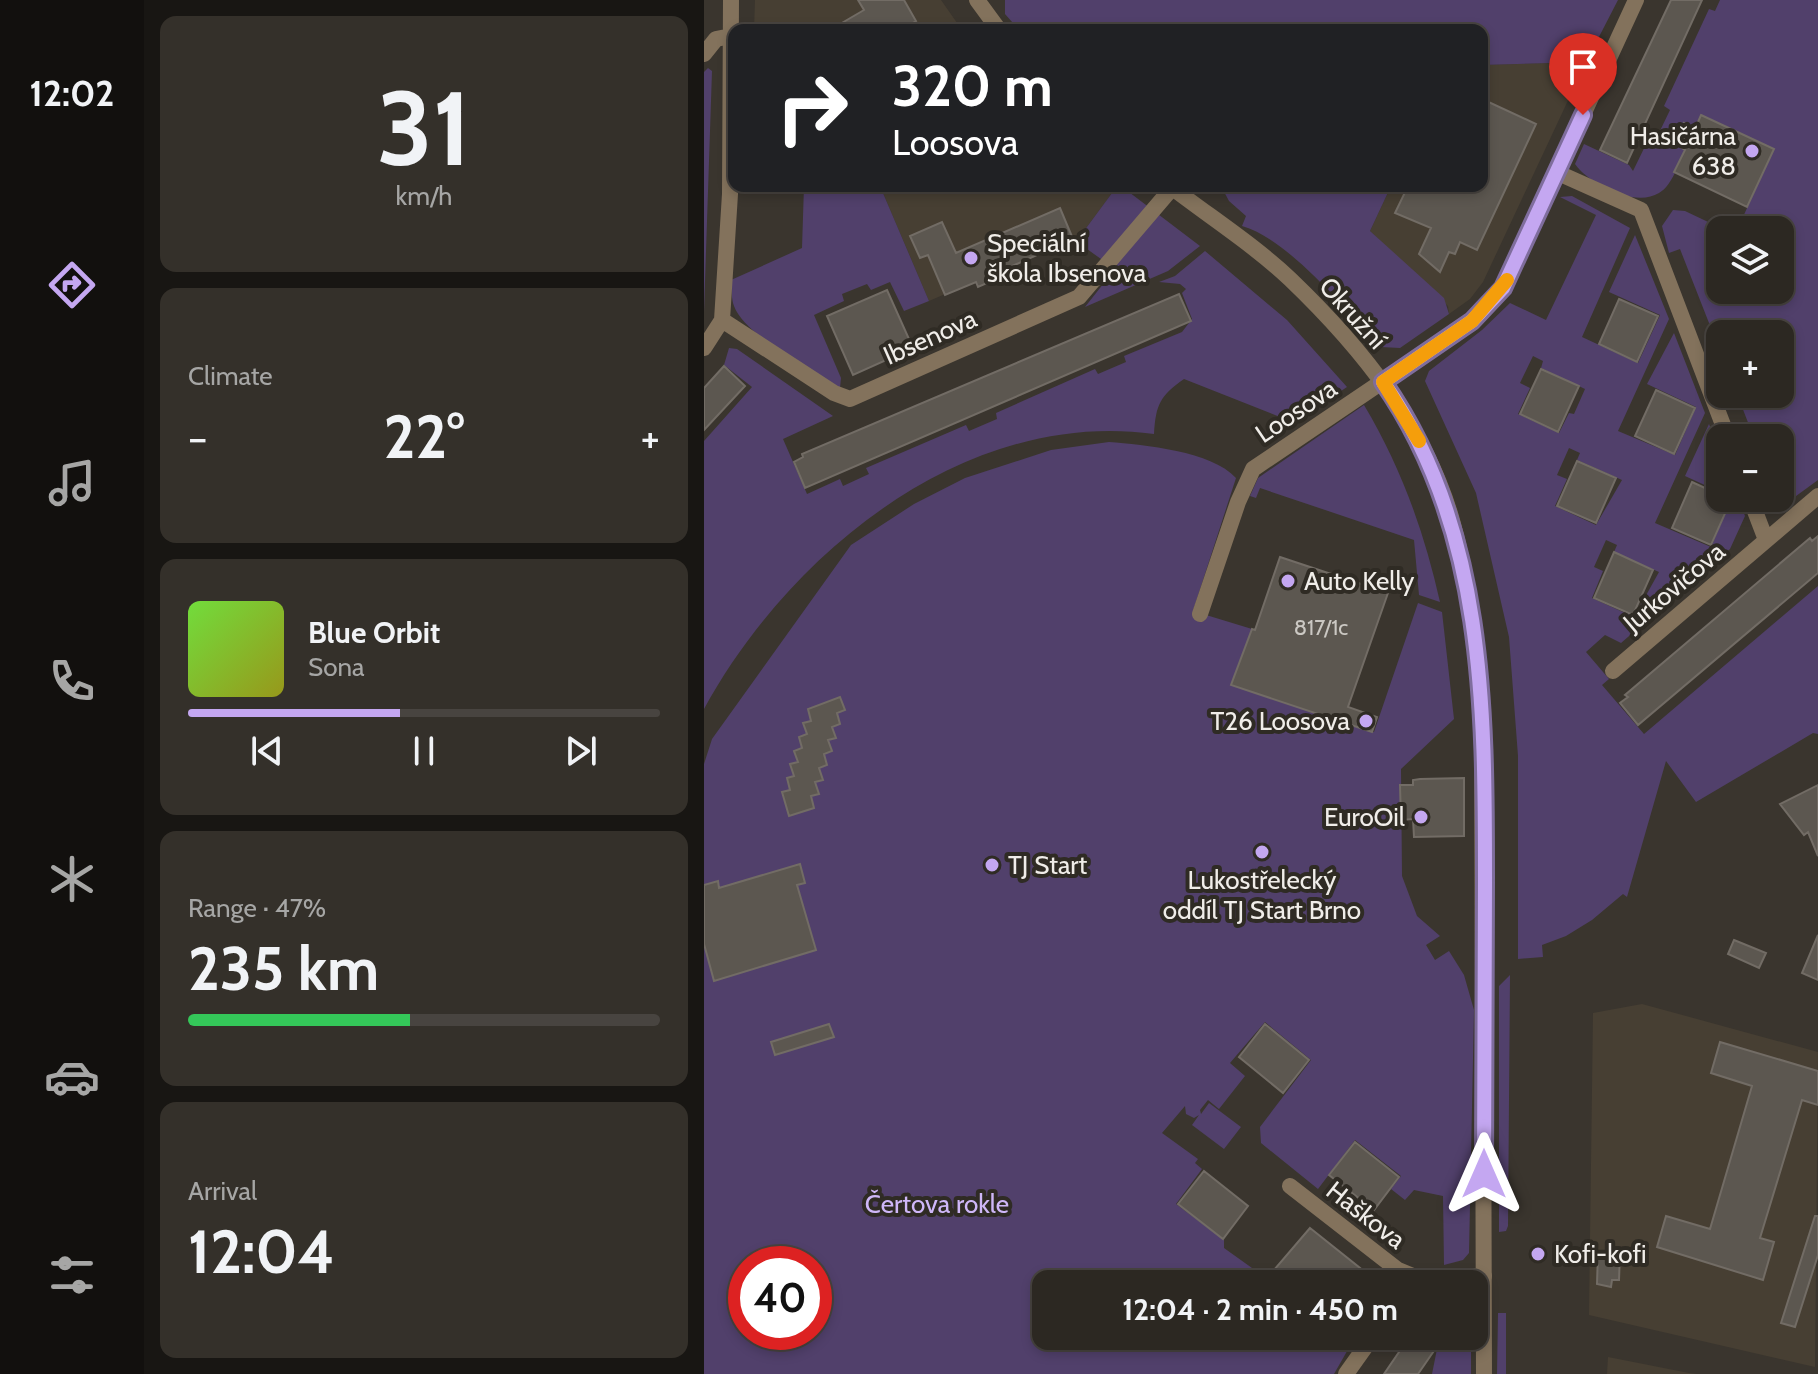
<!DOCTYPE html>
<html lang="en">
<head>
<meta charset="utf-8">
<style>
  :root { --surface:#2c2822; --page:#34302a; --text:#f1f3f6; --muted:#a6a6a5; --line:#484440; --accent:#c4a7f1 }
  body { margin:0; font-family:Cabin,sans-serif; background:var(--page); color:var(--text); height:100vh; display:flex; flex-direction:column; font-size:30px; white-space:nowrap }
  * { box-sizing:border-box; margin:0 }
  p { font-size:26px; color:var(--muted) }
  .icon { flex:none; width:44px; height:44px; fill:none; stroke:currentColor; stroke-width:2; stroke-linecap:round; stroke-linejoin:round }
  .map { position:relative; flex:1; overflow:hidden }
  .panel { display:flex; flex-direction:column; gap:16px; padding:16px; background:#181613; width:560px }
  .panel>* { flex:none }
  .banner { position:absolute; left:24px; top:24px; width:760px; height:168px; border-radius:16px; box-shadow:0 4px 12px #0003,0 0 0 2px var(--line); background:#202124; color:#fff; overflow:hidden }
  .tools { position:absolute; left:1002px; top:216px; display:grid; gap:16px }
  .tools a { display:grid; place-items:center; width:88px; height:88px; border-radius:16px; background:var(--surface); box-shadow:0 4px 12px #0003,0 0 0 2px var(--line); font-size:40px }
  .speed { position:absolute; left:24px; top:1246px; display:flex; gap:16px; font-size:40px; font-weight:700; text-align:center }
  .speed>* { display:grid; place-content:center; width:104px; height:104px; border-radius:50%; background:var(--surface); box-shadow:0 4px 12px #0003,0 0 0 2px var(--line); line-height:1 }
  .speed .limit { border:12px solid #d22; background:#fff; color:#111 }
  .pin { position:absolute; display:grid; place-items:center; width:68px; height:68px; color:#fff; margin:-82px -34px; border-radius:50% 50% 50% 0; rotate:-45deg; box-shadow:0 0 8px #0007 }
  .pin .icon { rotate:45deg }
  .me { position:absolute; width:88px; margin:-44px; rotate:0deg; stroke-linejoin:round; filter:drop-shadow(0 0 6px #0008) }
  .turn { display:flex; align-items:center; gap:28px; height:168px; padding:0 32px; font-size:36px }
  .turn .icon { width:104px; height:104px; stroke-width:2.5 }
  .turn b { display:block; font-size:56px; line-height:68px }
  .big { font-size:60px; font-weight:800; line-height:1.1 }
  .panel .widget { flex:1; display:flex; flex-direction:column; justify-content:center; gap:12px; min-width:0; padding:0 28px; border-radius:16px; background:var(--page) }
  .panel .dial { align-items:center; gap:0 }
  .dial b { font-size:104px; line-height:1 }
  .song { display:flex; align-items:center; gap:24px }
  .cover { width:96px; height:96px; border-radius:12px; background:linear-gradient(135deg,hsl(100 70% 55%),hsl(60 70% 35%)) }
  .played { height:8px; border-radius:4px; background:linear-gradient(90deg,var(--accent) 45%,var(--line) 45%) }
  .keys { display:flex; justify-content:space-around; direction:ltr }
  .heat { display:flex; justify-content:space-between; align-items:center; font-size:44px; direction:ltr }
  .charge { height:12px; border-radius:6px; background:linear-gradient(90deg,#34c759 47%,var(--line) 0) }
  .trip { position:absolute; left:328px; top:1270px; width:456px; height:80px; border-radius:16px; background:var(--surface); box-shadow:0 4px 12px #0003,0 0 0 2px var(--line); font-weight:800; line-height:80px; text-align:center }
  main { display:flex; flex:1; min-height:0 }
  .tabs { display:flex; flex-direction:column; width:144px; justify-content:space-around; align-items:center; background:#12100e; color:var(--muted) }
  .tabs .icon { width:56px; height:56px }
  .tabs .selected { color:var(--accent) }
  .tabs b { font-size:36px; color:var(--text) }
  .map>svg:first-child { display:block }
</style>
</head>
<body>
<main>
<nav class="tabs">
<b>12:02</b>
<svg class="icon selected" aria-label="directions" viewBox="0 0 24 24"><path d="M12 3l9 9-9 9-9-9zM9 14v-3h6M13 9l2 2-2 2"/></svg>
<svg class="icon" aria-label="music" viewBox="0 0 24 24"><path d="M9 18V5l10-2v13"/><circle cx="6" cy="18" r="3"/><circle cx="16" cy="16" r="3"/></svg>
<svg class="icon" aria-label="phone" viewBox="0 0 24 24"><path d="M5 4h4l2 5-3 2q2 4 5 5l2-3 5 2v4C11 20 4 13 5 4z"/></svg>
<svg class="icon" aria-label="climate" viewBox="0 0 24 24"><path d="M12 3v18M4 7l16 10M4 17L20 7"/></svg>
<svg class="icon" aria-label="car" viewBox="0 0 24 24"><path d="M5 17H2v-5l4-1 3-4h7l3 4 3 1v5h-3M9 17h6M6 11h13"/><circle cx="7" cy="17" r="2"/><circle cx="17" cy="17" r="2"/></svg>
<svg class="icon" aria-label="filters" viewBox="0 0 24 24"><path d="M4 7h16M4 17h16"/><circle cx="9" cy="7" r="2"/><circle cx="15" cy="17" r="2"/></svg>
</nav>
<section class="panel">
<div class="widget dial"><b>31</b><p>km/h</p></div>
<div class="widget"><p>Climate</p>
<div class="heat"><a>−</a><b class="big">22°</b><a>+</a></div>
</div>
<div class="widget">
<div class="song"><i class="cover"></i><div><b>Blue Orbit</b><p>Sona</p></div></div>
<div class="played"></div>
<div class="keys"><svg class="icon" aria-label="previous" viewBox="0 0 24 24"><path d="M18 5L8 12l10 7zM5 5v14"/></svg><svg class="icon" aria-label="pause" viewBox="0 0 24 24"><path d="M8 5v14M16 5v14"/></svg><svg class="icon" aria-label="next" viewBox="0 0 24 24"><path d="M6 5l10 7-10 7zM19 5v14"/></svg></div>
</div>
<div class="widget"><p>Range · 47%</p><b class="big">235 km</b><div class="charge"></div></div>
<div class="widget"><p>Arrival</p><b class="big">12:04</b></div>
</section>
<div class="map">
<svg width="1114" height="1374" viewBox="0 0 1114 1374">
  <rect width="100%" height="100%" fill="#3a352e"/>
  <!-- built -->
  <path fill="#473f33" d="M51,0H237L258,30H50Z
    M882,62L779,282L766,299L745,314L744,306L666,231L687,186H778V65Z
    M176,186H400L408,193L377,235L225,301Z
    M938,1004L1114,1052L1111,1367L885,1315L889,1013Z
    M904,1357L985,1373L993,1374H903Z"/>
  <!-- green -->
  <path fill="#51406b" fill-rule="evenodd" d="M301,0H914L882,62L778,65V30H315L301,14Z
    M1016,0H1114V480L1077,507L1060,498H1076V438H1050L1033,394H1076V334H1016V351L976,249L965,253L958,226L969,210L981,211L1021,230H1016V290H1076V230H1033L1070,149L998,115L991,129L980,124L971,144L981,150C974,163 969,185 955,193C931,208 885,184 871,164L880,144L925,165L929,171L947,134L953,137L966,110L960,106L1005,9L1011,11Z
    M4,68L8,71L0,312V72Z
    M100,186H176L225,301L200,311L186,282L167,290L163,284L138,294L140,301L110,315L137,378L136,388C110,371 40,335 30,306C27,298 28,289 27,280L98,248Z
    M400,186H417L496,246L464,271L381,307L411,269L369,239L377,235L408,193Z
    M517,186H687L666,231L740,298L745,314L696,348L677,347C643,312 585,239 538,226L542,216L525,201Z
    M868,196L926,228L878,337L934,363L956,315L905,292L931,235L965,319L914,431L971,455L992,407L943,384L970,333L1001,413L951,523L1007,547L1028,498H1034L1041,516L1026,549L917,643L901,635L882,652L905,679L898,685L940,734L1114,586V734L1109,733L992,802L962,761L923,897L919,894L888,920L862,936L838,945L839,957L814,959V756L805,637L772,493L721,381L725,371L778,330L806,303L842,320L892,215L856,197ZM829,356L839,361L837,368L881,389L870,414L865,413L855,433L814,414L826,388L816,383ZM865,448L876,453L873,460L918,480L892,525L851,506L863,479L853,475ZM902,540L913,545L910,552L955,572L930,617L888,598L899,571L890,567Z
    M501,251L583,320L643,387L580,429L581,419L480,379C456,396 452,404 450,434C262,408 85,553 0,709V441L48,387L20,365L25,348L33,349L129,416L79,439L103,494L136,479L139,486L165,474L162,468L262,425L265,431L293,419L292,413L391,369L394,374L422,362L420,356L478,332L488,319L478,293L482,289L476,284L455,282L471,276Z
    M660,405C697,467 720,531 736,602L715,595L710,540L556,488L552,498L546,496L554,478Z
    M1005,424L1016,452V492L981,476Z
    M405,442C440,445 508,451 532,478L489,611L548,629L527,685L670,732L714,603L738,612L750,719L697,769L698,876L713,916L736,936L722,945L731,960L745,951L760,975L770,1010L765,1253L759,1260L740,1265L739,1196L710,1190L701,1200L687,1189L697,1176L651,1140L614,1189L557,1143L556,1127L607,1060L561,1022L526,1063L541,1076L515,1109L504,1100L496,1110L497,1114L505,1103L537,1127L520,1149L488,1125L495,1115L490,1118L482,1114L481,1106L458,1133L494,1159L491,1163L498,1169L472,1204L520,1240V1248L562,1278L556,1284H342V1336H634L646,1346L630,1374H0V764L8,739L147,545L210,504L261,478L347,450ZM42,1264H110V1332H42Z
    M806,975L804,1226L802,1231L795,1232V986Z
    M794,1313H802V1374H793Z
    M723,1336H767V1374H728L734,1344Z"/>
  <!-- building -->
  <path fill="#5c5750" stroke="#726c65" stroke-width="2" d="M154,0H200L212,21L196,30H126L160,10Z
    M967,0H998L923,163L896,150Z
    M778,99L832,124L773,250L756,242L751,254L745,252L736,272L715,254L727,228L691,213L704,186H778Z
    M997,115L1070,149L1043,207L970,172L981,150L971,144L980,123L991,129Z
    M356,208L369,239L288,275L290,280L274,287L272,282L241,295L224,255L216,258L206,236L238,222L252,253Z
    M183,290L209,348L149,375L123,316Z
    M475,294L487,321L101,488L90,462L99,457L98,454Z
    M915,299L954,316L933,362L895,344Z
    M20,366L41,386L0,430V388Z
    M837,369L875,386L854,432L816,414Z
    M952,390L991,408L970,454L931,436Z
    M873,461L912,478L892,523L853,506Z
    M988,482L1027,500L1007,545L968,528Z
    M1114,536V573L934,725L916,703L924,697L921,695L1106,538L1108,541Z
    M910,552L949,570L929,615L890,598Z
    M576,557L684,593L644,707L673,717L668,732L527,685L548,629L551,630Z
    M136,697L141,710L133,713L136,724L128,727L132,738L124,740L128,751L120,754L123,765L115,768L119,780L111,782L115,794L107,796L110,808L85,816L78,792L86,790L83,778L90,776L86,764L94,762L90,751L98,748L95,737L103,734L99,723L107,721L104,709Z
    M760,778V836L710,837L709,819L697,820L696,785H709V780L716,779Z
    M1114,785V856L1104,832L1100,835L1076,804Z
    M96,864L101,883L93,885L112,950L10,981L0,944V885L14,881L15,888Z
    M1114,935V980L1098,973Z
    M1030,940L1062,953L1055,968L1024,954Z
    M125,1024L130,1037L71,1055L67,1042Z
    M561,1024L605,1060L579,1093L535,1057Z
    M1016,1042L1114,1071V1105L1098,1100L1056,1238L1070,1242L1059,1280L953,1247L962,1216L1006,1229L1048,1086L1007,1073Z
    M651,1142L695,1177L670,1210L625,1175Z
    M500,1171L544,1206L519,1239L474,1204Z
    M1111,1216H1114V1255L1091,1327L1077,1323Z
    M606,1228L656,1268L642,1284H572L564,1277Z
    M894,1252H916L915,1280H908L907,1287L893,1284Z
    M706,1336H721L734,1345L714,1374H680Z"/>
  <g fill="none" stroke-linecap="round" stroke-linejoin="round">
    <!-- minor -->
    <path stroke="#83725c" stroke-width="16" d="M0,54L12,39L27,36
      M852,172L937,210L1024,438
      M18,320L130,393L146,399L375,297L468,188
      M0,348L18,320L26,194L27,0
      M1046,498L1062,540
      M496,614L534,502L549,469L768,321L799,288L932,0
      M909,671L1114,496
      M586,1186L694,1270L711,1277L780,1276
      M642,1374L669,1336"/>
    <!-- tertiary -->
    <path stroke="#83725c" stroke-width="16" d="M273,0L295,30
      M466,186C506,217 550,245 586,279C657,347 723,428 749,524C765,583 772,644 778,704L780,1374"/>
  </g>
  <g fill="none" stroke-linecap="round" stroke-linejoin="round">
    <!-- route casing -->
    <g stroke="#7f6d9d" stroke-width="20">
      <path id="route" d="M780,1174C780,1077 781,980 781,883C781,711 782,529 679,382L768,321L799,288L879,115"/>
    </g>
    <!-- route -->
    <use href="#route" stroke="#c4a7f1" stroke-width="14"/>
    <!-- slow -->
    <path stroke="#f59e0b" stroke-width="14" d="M715,441L679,382L768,321L803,280"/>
  </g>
  <!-- markers -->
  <g fill="#c4a7f1" stroke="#2f2b24" stroke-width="3">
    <circle cx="1048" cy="151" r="8"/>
    <circle cx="267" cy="258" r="8"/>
    <circle cx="584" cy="581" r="8"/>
    <circle cx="662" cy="721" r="8"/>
    <circle cx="717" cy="817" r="8"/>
    <circle cx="558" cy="852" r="8"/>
    <circle cx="288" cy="865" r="8"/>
    <circle cx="834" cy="1254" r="8"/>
  </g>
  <g text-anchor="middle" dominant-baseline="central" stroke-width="8" stroke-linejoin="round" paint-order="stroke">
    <!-- number labels -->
    <g font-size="22" fill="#cbc8c3">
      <text x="617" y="627">817/1c</text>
    </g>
    <!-- poi labels -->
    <g font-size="26" fill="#f0ede9" stroke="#2f2b24" text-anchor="start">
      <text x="1032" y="136" text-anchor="end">Hasičárna<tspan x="1032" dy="30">638</tspan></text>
      <text x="283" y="243">Speciální<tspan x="283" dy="30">škola Ibsenova</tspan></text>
      <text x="600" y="581">Auto Kelly</text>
      <text x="646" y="721" text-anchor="end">T26 Loosova</text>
      <text x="701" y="817" text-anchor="end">EuroOil</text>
      <text x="304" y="865">TJ Start</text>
      <text x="558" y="880" text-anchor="middle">Lukostřelecký<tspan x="558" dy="30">oddíl TJ Start Brno</tspan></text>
      <text x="850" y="1254">Kofi-kofi</text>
    </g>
    <!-- street labels -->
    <g font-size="26" fill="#f0ede9" stroke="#2f2b24">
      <text transform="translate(649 313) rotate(48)">Okružní</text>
      <text transform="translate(226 337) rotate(-24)">Ibsenova</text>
      <text transform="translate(592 411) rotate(-34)">Loosova</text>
      <text transform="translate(970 587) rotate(-40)">Jurkovičova</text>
      <text transform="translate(662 1215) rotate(38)">Haškova</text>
    </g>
    <!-- park labels -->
    <g font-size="26" fill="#cfb7f8" stroke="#2f2b24">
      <text x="233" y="1204">Čertova rokle</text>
    </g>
  </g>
</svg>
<div class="tools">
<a><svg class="icon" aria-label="layers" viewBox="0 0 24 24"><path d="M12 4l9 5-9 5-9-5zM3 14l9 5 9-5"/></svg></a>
<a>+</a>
<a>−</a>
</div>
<div class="speed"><div class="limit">40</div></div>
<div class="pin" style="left:879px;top:115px;background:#d93025"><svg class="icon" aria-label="arrive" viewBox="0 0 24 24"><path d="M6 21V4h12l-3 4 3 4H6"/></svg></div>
<svg class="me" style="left:780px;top:1174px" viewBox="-20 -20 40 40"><path d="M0-17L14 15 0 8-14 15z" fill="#c4a7f1" stroke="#fff" stroke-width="4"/></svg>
<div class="trip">12:04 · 2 min · 450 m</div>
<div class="banner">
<div class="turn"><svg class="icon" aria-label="right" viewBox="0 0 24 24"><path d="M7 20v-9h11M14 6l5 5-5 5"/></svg><div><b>320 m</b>Loosova</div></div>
</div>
</div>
</main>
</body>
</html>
